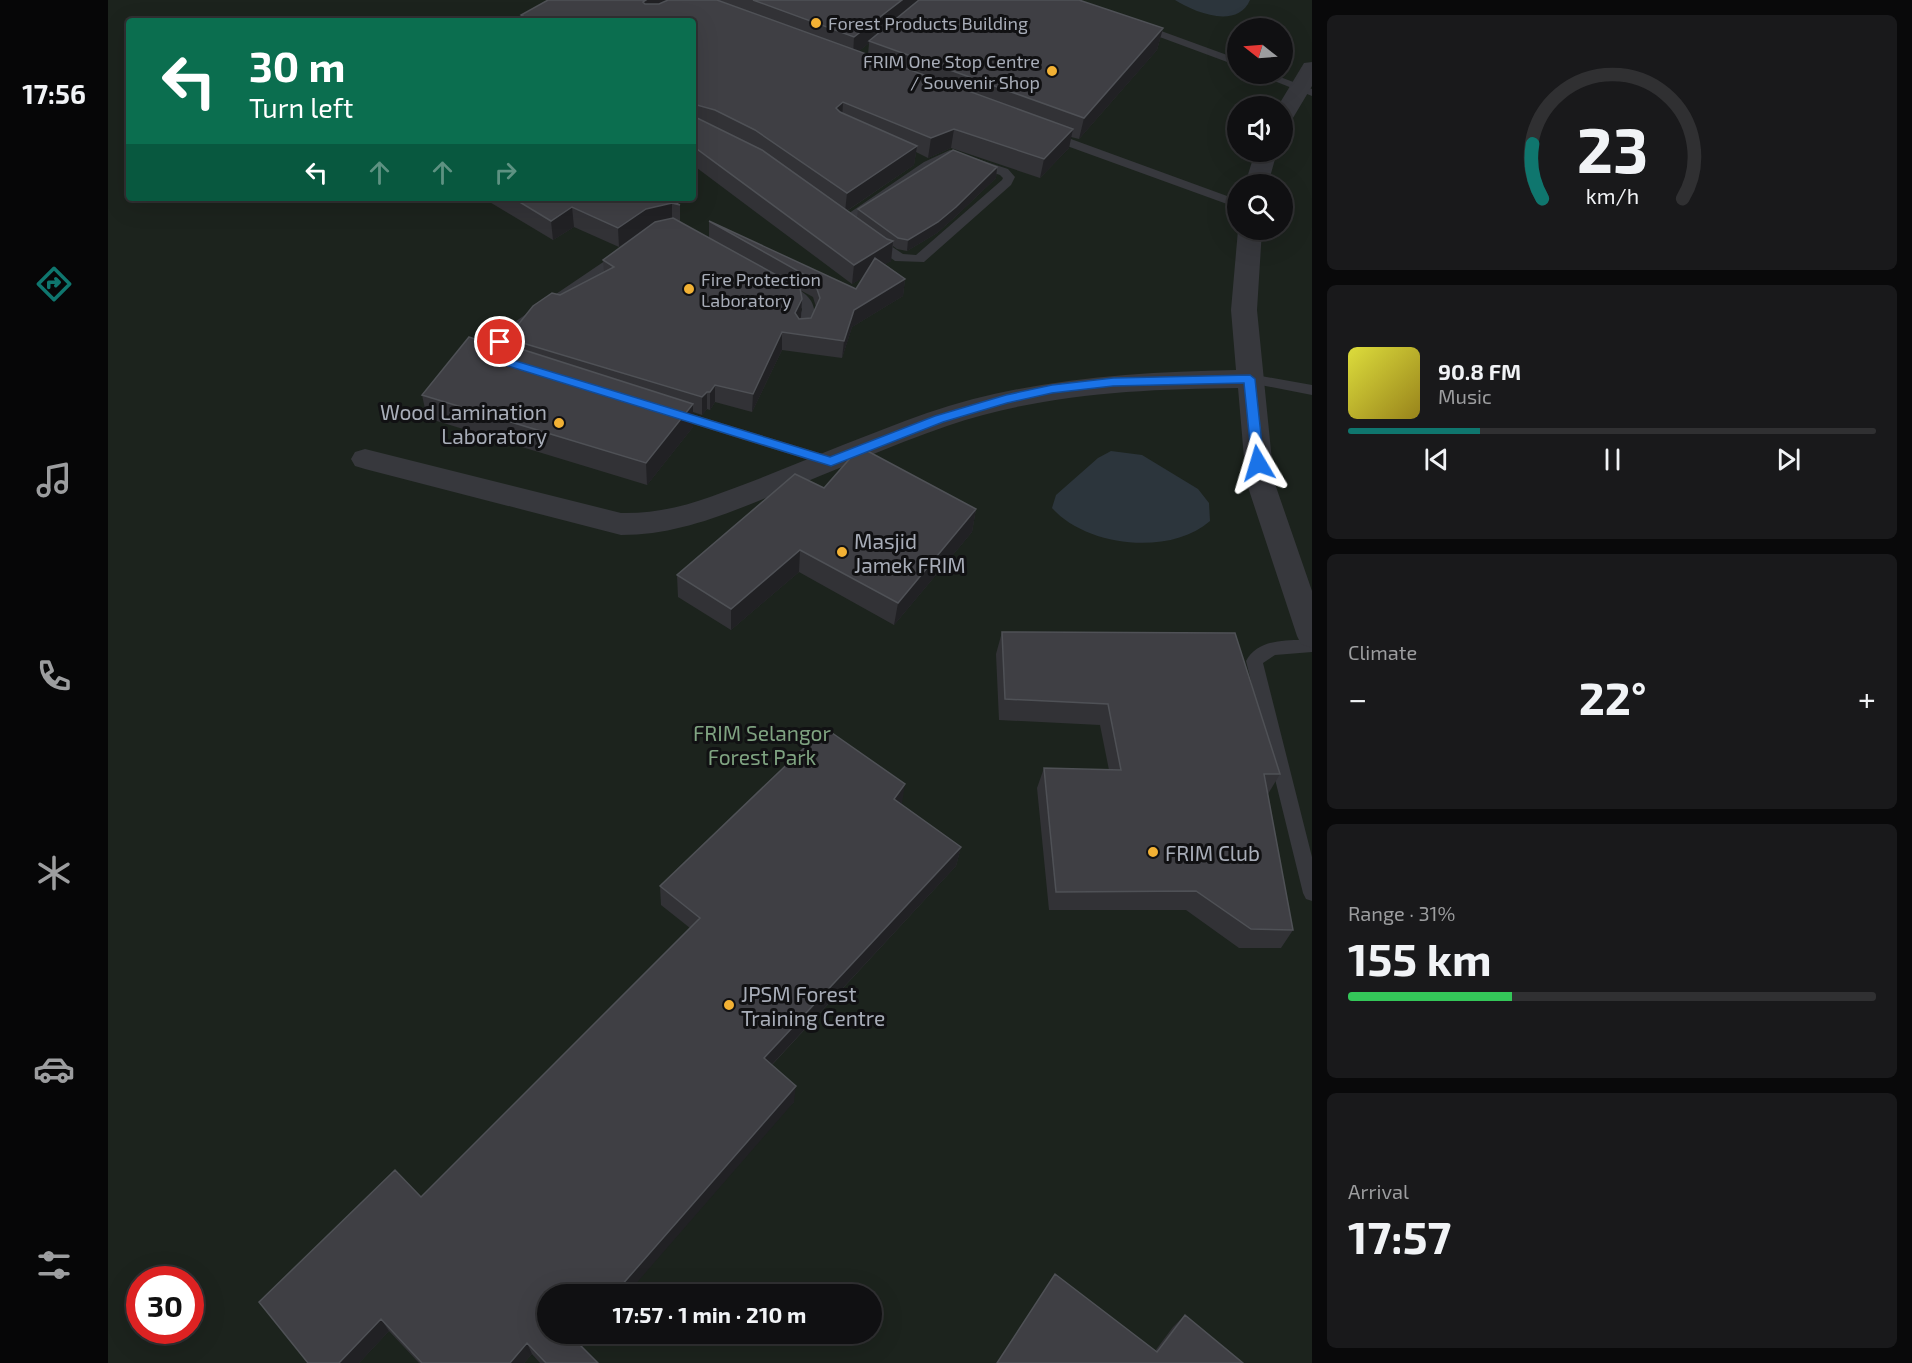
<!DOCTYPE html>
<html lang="en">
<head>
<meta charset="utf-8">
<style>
  :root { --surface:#101012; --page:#19191b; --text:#f1f3f6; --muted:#9c9d9f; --line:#303032; --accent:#0f766e }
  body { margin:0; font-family:"Exo 2",sans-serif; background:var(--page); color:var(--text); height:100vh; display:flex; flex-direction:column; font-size:22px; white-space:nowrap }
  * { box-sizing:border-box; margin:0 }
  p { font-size:20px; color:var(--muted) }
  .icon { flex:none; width:33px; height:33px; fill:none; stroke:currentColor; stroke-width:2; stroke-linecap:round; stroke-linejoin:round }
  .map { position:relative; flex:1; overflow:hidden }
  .panel { display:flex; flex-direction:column; gap:15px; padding:15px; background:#09090a; width:600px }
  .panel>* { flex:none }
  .hud { position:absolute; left:18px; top:18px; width:570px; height:183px; border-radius:6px; box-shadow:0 6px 24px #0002,0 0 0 2px var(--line); background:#0b6e4f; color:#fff; overflow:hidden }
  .needle { width:39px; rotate:287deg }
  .controls { position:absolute; left:1119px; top:18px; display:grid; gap:12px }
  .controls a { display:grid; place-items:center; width:66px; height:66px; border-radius:50%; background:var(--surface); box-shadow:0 6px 24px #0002,0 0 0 2px var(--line); font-size:30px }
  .speed { position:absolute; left:18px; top:1266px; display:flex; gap:12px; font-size:30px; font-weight:700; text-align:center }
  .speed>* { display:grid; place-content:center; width:78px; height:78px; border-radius:50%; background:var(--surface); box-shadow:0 6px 24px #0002,0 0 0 2px var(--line); line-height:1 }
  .speed .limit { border:9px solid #d22; background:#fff; color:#111 }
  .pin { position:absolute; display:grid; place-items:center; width:51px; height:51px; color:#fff; margin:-26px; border:3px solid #fff; border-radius:50%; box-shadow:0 2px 6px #0007 }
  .me { position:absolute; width:66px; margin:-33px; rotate:353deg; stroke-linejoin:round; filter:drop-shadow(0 0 4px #0008) }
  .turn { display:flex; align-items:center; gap:21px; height:126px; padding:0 24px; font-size:27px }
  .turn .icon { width:78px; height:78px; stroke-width:2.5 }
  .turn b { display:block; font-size:42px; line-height:51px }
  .lanes { display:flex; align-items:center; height:57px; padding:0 24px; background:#0003; justify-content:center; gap:30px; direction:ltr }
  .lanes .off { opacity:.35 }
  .big { font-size:45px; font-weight:700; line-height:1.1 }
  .panel .tile { flex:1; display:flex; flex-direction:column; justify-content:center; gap:9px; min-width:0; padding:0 21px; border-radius:9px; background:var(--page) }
  .panel .dial { align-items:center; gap:0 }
  .dial svg { height:156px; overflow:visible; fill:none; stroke:var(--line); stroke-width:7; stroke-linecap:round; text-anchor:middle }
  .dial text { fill:var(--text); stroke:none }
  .song { display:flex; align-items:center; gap:18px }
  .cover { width:72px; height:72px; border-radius:9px; background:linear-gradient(135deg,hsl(60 70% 55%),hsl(50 70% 35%)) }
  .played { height:6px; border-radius:3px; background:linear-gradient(90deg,var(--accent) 25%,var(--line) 25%) }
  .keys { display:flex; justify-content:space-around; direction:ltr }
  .heat { display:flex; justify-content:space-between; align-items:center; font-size:33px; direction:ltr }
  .charge { height:9px; border-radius:4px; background:linear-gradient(90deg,#34c759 31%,var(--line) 0) }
  .trip { position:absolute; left:429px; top:1284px; width:345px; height:60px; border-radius:30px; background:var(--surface); box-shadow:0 6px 24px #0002,0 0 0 2px var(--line); font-weight:700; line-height:60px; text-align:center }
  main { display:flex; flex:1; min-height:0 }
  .dock { display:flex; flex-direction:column; width:108px; justify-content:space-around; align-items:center; background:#060607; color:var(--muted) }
  .dock .icon { width:42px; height:42px }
  .dock .on { color:var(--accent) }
  .dock b { font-size:27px; color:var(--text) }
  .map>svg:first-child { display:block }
</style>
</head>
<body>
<main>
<nav class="dock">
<b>17:56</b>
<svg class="icon on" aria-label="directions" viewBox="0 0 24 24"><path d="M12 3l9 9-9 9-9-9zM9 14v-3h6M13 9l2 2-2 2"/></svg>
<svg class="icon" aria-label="music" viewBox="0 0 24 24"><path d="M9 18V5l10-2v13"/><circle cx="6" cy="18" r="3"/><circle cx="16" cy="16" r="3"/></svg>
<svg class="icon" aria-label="phone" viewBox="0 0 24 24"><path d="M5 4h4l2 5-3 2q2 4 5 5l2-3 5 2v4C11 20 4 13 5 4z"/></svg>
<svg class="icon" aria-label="climate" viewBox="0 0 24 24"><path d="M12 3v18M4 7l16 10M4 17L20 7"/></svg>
<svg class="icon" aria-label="car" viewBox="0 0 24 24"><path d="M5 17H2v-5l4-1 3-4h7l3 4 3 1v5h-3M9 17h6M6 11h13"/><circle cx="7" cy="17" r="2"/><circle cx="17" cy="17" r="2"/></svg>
<svg class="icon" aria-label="filters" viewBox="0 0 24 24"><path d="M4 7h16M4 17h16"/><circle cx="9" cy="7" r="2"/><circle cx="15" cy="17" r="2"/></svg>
</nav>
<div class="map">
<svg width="1204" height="1363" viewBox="0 0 1204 1363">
  <rect width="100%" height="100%" fill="#161618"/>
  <!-- green -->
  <path fill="#1c231d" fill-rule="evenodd" d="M0,0H1204V1363H0ZM21,21H585V198H21ZM1130,28H1174V74H1130ZM1130,106H1174V152H1130ZM1130,184H1174V230H1130ZM32,1280H82V1330H32ZM440,1294H764V1334H440Z"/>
  <!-- water -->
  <path fill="#2c353c" d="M1067,0H1142C1129,30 1086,12 1067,0Z
    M1003,451L1034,455L1090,489L1101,503L1102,521C1062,556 979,547 944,508L948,495L990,458Z"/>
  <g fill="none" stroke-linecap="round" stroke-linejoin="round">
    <!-- lane -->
    <path fill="#37383d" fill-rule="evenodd" d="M1034,24L1130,59V66L1030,29V25Z
      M1149,74H1164L1204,89V96Z
      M941,131L1130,200V208L937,138L935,135Z
      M842,150L900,169L907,177L903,185L816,262L787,261L760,241L761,238H771L795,254L808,255L894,180L895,178L892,175L843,158L824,168L741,223H733L731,220L816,162Z
      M513,250L519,254L518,257L402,338L398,350L406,361L399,366L394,364L384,351L385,342L392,332Z
      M675,284C703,291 715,308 700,334H690L688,331L694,309L690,303L670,291L668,288L670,285Z
      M1142,374L1204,385V395L1137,382L1135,379Z
      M564,408L728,458L730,462L723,467L559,416L557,413Z
      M1204,640V652L1167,655L1155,663L1204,857V901L1198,899L1195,893L1138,661C1150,638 1182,640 1204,640Z"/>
    <!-- street -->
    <path fill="#37383d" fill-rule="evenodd" d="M1204,62V86L1182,123L1174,125V106H1170L1196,63Z
      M1147,152H1169L1160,184H1137Z
      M1130,230H1154L1149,310L1166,481L1204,591V648L1193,644L1189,636L1138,481L1130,388C1032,389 932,394 839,426C781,446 726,471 670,493C618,514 570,535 513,535L257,469L247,466L243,459L247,452L257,449L513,513C567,514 604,496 653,478C708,456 763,433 819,413C919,379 1023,372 1128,370L1123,310Z"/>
  </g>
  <!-- wall -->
  <path fill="#323236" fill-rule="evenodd" d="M440,0H971L1055,28L1049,50L971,139L963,137L961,148L932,178L843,148L820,158L808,152L806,165L739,211L749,218L750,209L889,167L888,178L846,218L829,233L799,251L789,249L785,246L783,261L777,264L797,279L795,296L744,327L734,358L674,350L644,412L607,402L602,410L599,409L594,415L585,412V427L539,485L319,418L314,395L388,346H403L401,336L452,295L496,272L495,260L526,237L511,247L466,227L445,240L375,198H557L572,205V222L601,238V221L748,289L755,277L744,284L585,165V21H413V15ZM761,43L760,55L751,51ZM692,290L705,297L708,307L703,318L692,319L693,317Z
    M716,488L868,509L864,532L786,625L691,572L623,630L570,597L569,575Z
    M894,632L1172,774L1160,794L1185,930L1173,948H1131L1078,910H941L929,788L936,768L1001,770L992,725L891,720L888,654Z
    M793,804L853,847L848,866L664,1065L686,1102L440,1334H486L474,1347L490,1363H432L424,1354L416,1363H311L281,1331L251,1363H200L313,1197L582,928L553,905L552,886Z
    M1077,1315L1135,1363H889L1047,1351L1065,1327Z"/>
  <!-- shaded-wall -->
  <path fill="#212124" d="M538,0H571L536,21L535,2Z
    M794,0H815L761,41V43L745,56L746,37Z
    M1055,28L1049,50L971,139L976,118Z
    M735,102L734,121L728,108Z
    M846,129L843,148L820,158L823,138Z
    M965,129L961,148L932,178L936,159Z
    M809,146L806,165L737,212L739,193Z
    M889,167L888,178L846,218L829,233L799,251L800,240Z
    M564,203V223L538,229L511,247L510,228L538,209Z
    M464,207L466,227L445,240L443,221Z
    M785,241L783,261L744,284L746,265Z
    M797,279L795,296L744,327L734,358L736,341L746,310Z
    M694,299L693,317L686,330L687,313Z
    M674,332V350L644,412L645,394Z
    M607,385V402L602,410V392Z
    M599,392V409L594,415V397Z
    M585,404V427L539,485L538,463Z
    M868,509L864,532L786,625L790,603Z
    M692,550L691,572L623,630V609Z
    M797,784L794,804L786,799Z
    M853,847L848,866L655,1074L656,1058Z
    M688,1086L686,1102L519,1294H506Z
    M273,1319L281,1331L251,1363H231Z
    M473,1334H486L471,1351L467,1340Z
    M419,1343L424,1354L416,1363H402Z"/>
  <!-- building -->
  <path fill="#3f3f44" stroke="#4f5156" stroke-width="1.5" d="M440,0H538L535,2L537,4H551L560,0H609L965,129L936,159L846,129L823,138L735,102L728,108L732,112L809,146L739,193L647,130L607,110L585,104V21H423L413,15Z
    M645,0H794L746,37Z
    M811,0H971L1055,28L976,118L761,41Z
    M585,116L654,150L779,239L785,241L746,265L585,146Z
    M845,150L889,167L848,207L830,222L800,240L790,238L750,209Z
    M405,198H557L572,205L564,203L538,209L510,228L464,207L443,221Z
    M565,218L692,288L694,299L687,313L691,319L703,318L712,298L706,280L601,221L748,289L767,258L797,279L746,310L736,341L674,332L645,394L607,385L602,392H599L594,397L408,341L401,336L425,306L444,293L452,295L506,267L495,260L547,222Z
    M361,337L388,346L391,342L585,404L538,463L314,395Z
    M752,447L868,509L790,603L692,550L623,609L569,575L687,474L716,488Z
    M894,632L1127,633L1172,774H1156L1185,930L1143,929L1088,891L948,892L936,768L1013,770L1000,704L897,699Z
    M717,728L797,784L786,799L853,847L656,1058L688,1086L506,1294H440V1334H473L467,1340L490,1363H438L419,1343L402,1363H314L273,1319L231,1363H200L151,1302L287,1170L313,1197L592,918L552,886Z
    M947,1274L1049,1352L1077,1315L1135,1363H889Z"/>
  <!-- route -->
  <path fill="#1a73e8" stroke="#114b97" stroke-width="1.5" d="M392,338L397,342L399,355L408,361L722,457L827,416L898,395L944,385L1005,378L1142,375L1147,379L1156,463L1150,467L1144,463L1136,383L1005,386L944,393L899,403L835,422L723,466L400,366C389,359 385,355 386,342Z"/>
  <!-- markers -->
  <g fill="#f2b134" stroke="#111113" stroke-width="2">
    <circle cx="708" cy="23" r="6"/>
    <circle cx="944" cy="71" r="6"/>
    <circle cx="581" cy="289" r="6"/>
    <circle cx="451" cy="423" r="6"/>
    <circle cx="734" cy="552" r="6"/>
    <circle cx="1045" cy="852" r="6"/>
    <circle cx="621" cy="1005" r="6"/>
  </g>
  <g text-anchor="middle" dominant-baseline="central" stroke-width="6" stroke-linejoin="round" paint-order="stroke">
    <!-- far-poi labels -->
    <g font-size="18" fill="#a8adb8" stroke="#111113" text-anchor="start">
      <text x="720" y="23">Forest Products Building</text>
      <text x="932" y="61" text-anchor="end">FRIM One Stop Centre<tspan x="932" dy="21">/ Souvenir Shop</tspan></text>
      <text x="593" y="279">Fire Protection<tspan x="593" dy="21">Laboratory</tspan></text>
    </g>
    <!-- poi labels -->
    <g font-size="21" fill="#a8adb8" stroke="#111113" text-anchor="start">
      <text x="439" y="411" text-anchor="end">Wood Lamination<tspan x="439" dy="24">Laboratory</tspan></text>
      <text x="746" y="540">Masjid<tspan x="746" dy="24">Jamek FRIM</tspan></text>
      <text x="1057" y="852">FRIM Club</text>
      <text x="633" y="993">JPSM Forest<tspan x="633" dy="24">Training Centre</tspan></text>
    </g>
    <!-- park labels -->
    <g font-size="21" fill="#7fa381" stroke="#111113">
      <text x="654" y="732">FRIM Selangor<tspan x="654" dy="24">Forest Park</tspan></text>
    </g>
  </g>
</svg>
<div class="controls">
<a><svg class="needle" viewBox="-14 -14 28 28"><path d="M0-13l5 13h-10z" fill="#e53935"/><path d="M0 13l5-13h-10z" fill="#9c9d9f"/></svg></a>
<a><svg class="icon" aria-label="sound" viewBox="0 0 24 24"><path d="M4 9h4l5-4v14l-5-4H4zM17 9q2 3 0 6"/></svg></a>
<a><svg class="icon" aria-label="search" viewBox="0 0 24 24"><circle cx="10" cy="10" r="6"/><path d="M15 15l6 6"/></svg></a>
</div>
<div class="speed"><div class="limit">30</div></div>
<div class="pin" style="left:392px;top:342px;background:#d93025"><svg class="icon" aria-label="arrive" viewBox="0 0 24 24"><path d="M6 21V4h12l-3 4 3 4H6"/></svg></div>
<svg class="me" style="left:1150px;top:463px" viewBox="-20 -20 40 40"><path d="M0-17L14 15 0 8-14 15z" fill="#1a73e8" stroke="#fff" stroke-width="4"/></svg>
<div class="trip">17:57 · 1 min · 210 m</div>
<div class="hud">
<div class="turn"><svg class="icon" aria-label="left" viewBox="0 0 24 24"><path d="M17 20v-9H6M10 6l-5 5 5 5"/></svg><div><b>30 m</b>Turn left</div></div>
<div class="lanes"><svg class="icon" aria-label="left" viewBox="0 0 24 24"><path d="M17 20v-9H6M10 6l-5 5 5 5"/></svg><svg class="icon off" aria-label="ahead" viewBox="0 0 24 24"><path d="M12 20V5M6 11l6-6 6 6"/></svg><svg class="icon off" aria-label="ahead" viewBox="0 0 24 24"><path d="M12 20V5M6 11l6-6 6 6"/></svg><svg class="icon off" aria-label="right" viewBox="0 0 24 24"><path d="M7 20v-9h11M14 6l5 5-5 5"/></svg></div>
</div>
</div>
<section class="panel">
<div class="tile dial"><svg viewBox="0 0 100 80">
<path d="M14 69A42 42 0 1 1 86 69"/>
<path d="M14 69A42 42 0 0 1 9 41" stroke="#0f766e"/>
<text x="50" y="56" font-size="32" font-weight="700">23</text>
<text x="50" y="72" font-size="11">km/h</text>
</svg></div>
<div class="tile">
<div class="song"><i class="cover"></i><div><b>90.8 FM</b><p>Music</p></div></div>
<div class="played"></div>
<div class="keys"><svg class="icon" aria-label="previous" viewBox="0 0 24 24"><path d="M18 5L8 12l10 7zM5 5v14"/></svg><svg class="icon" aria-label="pause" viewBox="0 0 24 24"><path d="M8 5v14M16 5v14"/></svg><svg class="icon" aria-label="next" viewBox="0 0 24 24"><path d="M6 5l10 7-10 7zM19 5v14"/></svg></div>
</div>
<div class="tile"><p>Climate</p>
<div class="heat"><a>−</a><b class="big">22°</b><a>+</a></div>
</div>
<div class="tile"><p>Range · 31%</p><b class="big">155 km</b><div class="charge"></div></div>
<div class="tile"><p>Arrival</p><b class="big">17:57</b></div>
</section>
</main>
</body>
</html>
